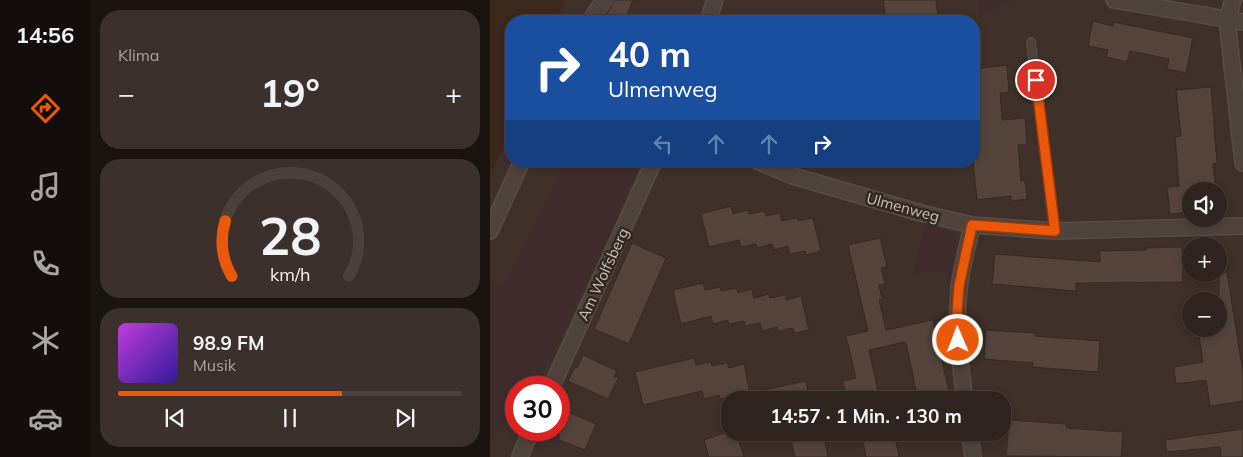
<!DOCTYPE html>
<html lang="de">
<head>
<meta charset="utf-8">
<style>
  :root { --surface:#2f241f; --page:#3b302c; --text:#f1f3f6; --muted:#a7a4a4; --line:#4a413d; --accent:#ea580c }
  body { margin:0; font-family:Mulish,sans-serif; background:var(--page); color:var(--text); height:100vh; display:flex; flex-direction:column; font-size:19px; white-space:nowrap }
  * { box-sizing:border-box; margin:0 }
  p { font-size:16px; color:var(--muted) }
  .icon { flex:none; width:28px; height:28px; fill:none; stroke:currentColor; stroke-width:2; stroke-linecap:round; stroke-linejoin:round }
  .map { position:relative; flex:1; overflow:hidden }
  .details { display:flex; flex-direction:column; gap:10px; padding:10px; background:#1a1411; width:400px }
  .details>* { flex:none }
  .guide { position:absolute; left:15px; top:15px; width:475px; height:152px; border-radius:20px; box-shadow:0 2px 8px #0003,0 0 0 1px var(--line); background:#1a4fa0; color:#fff; overflow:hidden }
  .buttons { position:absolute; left:692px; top:182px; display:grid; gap:10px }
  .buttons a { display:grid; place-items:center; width:45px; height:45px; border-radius:50%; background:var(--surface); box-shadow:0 2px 8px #0003,0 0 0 1px var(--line); font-size:25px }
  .speed { position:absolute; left:15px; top:376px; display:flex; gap:10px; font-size:25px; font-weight:700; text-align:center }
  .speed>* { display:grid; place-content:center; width:65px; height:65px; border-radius:50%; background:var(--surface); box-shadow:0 2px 8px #0003,0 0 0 1px var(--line); line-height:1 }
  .speed .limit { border:8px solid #d22; background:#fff; color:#111 }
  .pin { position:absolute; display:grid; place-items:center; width:42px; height:42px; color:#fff; margin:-21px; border:2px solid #fff; border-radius:50%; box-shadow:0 1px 5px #0007 }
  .me { position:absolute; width:55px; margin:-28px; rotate:359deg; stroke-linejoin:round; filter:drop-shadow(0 0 4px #0008) }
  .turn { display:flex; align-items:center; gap:18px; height:105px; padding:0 20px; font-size:22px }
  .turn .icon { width:65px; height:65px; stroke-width:2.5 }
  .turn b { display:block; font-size:35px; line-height:42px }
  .lanes { display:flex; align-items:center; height:48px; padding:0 20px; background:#0003; justify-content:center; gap:25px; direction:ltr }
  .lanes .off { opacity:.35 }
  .big { font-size:38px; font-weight:700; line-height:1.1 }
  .details .widget { flex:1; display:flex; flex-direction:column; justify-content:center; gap:8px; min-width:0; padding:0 18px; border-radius:20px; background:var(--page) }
  .details .dial { align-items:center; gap:0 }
  .dial svg { height:130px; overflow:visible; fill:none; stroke:var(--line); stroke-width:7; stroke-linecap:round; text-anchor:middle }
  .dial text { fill:var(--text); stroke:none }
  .song { display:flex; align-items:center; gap:15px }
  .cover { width:60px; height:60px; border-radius:8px; background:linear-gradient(135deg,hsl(290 70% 55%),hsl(250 70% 35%)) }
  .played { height:5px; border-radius:2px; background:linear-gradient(90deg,var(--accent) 65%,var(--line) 65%) }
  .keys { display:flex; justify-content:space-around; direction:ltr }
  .heat { display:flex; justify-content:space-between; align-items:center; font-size:28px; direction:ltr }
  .trip { position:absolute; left:231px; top:391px; width:290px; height:50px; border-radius:20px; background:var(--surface); box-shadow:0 2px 8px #0003,0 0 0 1px var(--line); font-weight:700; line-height:50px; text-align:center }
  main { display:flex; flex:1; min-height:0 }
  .menu { display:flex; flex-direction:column; width:90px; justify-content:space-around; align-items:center; background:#130e0c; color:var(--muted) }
  .menu .icon { width:35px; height:35px }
  .menu .on { color:var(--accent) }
  .menu b { font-size:22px; color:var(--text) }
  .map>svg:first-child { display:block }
</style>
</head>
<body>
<main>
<nav class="menu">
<b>14:56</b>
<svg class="icon on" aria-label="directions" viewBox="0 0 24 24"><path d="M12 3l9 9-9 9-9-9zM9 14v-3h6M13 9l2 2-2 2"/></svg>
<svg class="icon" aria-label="music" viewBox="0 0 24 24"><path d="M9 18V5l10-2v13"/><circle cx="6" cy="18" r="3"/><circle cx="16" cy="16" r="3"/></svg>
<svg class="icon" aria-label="phone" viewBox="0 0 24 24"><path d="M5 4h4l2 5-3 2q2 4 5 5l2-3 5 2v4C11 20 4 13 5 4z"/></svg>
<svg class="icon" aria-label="climate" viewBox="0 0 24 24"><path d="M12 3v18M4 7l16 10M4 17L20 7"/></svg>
<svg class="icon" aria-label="car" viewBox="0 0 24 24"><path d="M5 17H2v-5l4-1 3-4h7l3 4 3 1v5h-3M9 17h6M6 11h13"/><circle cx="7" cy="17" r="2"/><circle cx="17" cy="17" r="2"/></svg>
</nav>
<section class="details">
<div class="widget"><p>Klima</p>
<div class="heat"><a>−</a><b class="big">19°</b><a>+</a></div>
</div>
<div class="widget dial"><svg viewBox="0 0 100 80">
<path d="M14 69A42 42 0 1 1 86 69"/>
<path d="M14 69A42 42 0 0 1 10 35" stroke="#ea580c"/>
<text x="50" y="56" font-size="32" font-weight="700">28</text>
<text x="50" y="72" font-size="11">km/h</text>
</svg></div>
<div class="widget">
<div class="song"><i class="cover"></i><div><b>98.9 FM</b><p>Musik</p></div></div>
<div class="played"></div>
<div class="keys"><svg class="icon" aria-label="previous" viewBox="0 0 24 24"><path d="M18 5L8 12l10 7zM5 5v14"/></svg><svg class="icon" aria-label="pause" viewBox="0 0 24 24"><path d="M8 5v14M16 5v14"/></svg><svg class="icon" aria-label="next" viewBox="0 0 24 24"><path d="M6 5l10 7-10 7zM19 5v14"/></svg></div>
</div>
</section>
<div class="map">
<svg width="753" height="457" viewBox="0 0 753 457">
  <rect width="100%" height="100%" fill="#3f3029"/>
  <!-- green -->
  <path fill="#402b2d" d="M489,0H524L489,17Z
    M76,161H150L122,229L46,387L26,388V402L0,444V281L13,287Z
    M435,223L454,227L465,237L469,247L464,282L458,283L456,269L422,275Z"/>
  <!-- water -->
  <path fill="#3c281d" d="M0,0H75L66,21H21V127L0,177Z"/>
  <!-- building -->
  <path fill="#54443c" stroke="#362a24" d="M123,0H143L134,21H125L115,17L116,15L122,5Z
    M393,0H446L448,18L438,19L439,21H418L417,17L396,19Z
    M603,21L623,26V22L703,38L696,73L677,69L679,59L640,51L637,62L616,57L618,50L598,46Z
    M517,65L519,92L510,93L512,120L535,118L537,145H528L531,181L535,180L537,199L521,201V196L487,200L483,161L484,95L485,94L484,69Z
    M721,87L727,163L723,164L726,191H701V212L680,214L677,187L689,186L685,137L691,136L686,90Z
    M241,206L243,214L258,210L259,214L274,211L276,216L290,213L292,221L307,218L308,221L323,218L331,251L316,255L315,251L300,254L298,246L284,250L282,244L267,248L266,244L251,247L249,240L219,247L211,214Z
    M390,238L397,266L391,268L395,284L389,285L392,299L389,300L396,330L443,320L459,392L428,399L416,343H414V342L379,350L390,400H357L353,381L366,378L356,336L378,331L358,245Z
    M142,243L176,258L139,344L104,329Z
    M692,247L693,282L586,283V291L502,284L505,254L610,262V251L656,250V248Z
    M737,272L753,373V401L720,406L716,380L686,384L684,367L713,362L708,329H729V273Z
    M213,283L215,290L230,287L231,291L246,288L248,293L262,289L264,298L279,294L280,298L295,295L296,300L311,296L319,330L304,333L303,328L288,331L287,327L272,331L270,323L255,326L254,321L239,324L238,320L223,324L221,316L191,324L183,290Z
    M496,330L545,333V336L610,341L608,372L542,367L543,363L494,359Z
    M93,355L127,371L124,377L129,376L118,399L78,381L85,367L87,368Z
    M204,358L206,365L221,362L222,366L237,363L239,368L254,364L260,393L316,381L320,400H244V396L230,399L229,395L214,399L212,391L153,405L145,372Z
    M69,408L106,424L95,450L69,440Z
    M519,420L576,424V428L633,432L631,457L516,456Z
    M753,429V457H731L730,447L677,452L675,440Z
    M237,432H246L254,457H219L214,440Z
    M299,432H333L338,457H305Z
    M371,432H404L409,457H376Z"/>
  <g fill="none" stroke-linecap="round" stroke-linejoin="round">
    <!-- service casing -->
    <g stroke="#584d47" stroke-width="10">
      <path id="service" d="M541,42L565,231"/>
    </g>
    <!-- minor casing -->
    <g stroke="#584d47" stroke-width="18">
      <path id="minor" d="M624,0L753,22
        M743,0L737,20L753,163
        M100,21L114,0
        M218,21L225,0
        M267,161L303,176L431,213L482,225L565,231L753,226
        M0,231L32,161
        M61,388L164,161
        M475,400C470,362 465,328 469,289C471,267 478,246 482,225
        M480,432L483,457
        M30,457L41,430"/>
    </g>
    <!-- service -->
    <use href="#service" stroke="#4f433d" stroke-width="8"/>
    <!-- minor -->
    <use href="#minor" stroke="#4f433d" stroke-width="15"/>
  </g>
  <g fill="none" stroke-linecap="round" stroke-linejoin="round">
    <!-- route casing -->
    <g stroke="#983908" stroke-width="12">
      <path id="route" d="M468,340L467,313L469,286L482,225L565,231L546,80"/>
    </g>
    <!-- route -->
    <use href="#route" stroke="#ea580c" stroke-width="9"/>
  </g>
  <g text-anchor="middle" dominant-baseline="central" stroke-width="5" stroke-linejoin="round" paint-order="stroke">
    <!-- street labels -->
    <g font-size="15" fill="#c9c0ba" stroke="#342822">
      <text transform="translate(413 207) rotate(15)">Ulmenweg</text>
      <text transform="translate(113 274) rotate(-65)">Am Wolfsberg</text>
    </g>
  </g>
</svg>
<div class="buttons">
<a><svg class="icon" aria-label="sound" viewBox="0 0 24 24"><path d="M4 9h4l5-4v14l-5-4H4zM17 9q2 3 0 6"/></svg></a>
<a>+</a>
<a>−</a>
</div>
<div class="speed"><div class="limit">30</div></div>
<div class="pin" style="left:546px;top:80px;background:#d93025"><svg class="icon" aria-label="arrive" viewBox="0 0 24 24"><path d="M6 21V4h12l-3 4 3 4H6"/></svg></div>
<svg class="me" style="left:468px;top:340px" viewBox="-20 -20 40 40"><circle r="17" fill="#ea580c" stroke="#fff" stroke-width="3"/><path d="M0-11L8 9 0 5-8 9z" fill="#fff"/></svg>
<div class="trip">14:57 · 1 Min. · 130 m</div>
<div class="guide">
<div class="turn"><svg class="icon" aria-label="right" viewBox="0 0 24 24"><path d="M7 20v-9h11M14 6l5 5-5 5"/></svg><div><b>40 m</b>Ulmenweg</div></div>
<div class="lanes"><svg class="icon off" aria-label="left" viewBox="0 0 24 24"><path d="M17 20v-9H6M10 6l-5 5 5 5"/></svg><svg class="icon off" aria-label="ahead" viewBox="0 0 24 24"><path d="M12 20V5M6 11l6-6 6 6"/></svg><svg class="icon off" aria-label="ahead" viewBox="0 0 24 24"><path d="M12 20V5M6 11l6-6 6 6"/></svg><svg class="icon" aria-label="right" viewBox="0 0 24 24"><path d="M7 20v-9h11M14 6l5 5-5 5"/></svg></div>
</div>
</div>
</main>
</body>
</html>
